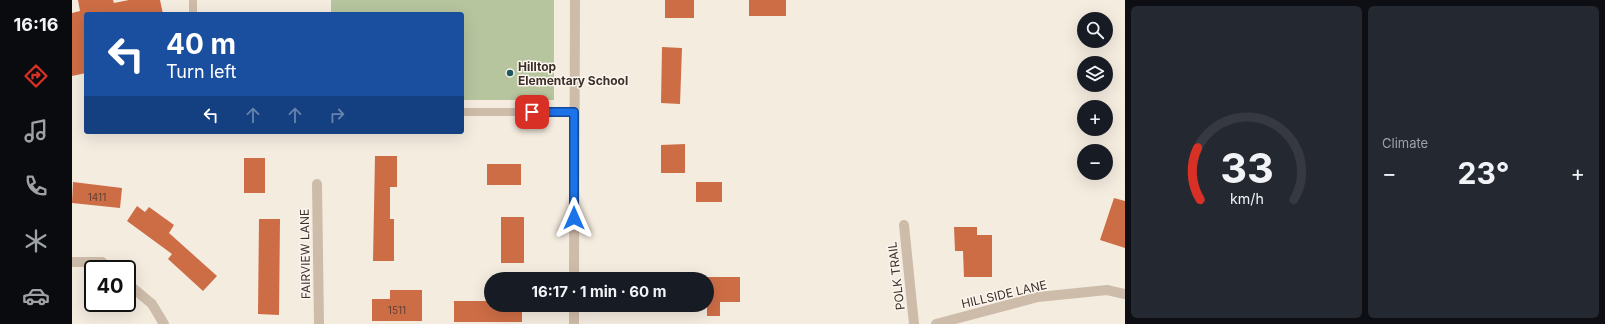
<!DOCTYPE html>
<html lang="en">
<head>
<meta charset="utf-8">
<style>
  :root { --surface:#171b24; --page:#242831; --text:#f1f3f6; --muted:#9ea1a6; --line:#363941; --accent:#d93025 }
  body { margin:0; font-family:Inter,sans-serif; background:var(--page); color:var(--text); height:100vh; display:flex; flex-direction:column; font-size:15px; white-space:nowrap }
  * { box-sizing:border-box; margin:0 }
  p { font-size:13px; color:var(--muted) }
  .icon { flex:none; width:22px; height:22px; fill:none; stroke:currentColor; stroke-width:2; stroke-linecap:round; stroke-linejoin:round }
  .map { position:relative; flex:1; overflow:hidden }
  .panel { display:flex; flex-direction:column; gap:6px; padding:6px; background:#0d0f14; width:480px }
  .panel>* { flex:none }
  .hud { position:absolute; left:12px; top:12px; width:380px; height:122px; border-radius:4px; box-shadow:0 4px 16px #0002; background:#1a4fa0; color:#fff; overflow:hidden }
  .buttons { position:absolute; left:1005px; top:12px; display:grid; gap:8px }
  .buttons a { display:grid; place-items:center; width:36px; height:36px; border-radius:50%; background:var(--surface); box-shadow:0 4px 16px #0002; font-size:20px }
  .speed { position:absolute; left:12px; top:260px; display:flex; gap:8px; font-size:20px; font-weight:700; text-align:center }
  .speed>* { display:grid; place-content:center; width:52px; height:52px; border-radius:50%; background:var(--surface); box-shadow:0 4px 16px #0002; line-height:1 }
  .speed .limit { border:2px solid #111; border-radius:6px; background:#fff; color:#111 }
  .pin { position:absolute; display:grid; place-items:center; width:34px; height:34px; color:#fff; margin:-17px; border-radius:8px; box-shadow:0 2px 6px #0006 }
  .me { position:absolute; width:44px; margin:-22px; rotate:0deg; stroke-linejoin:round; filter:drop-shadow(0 0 3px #0008) }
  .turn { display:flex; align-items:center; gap:14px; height:84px; padding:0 16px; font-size:18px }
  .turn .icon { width:52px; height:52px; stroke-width:2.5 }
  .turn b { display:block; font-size:28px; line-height:34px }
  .lanes { display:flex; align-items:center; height:38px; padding:0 16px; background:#0003; justify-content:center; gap:20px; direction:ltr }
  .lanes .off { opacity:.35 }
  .big { font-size:30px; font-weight:700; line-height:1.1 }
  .panel .card { flex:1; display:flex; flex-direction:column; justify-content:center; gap:6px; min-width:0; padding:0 14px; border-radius:6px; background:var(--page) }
  .panel .dial { align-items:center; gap:0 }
  .dial svg { height:104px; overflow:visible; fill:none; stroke:var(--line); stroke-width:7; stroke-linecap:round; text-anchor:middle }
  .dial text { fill:var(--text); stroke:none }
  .heat { display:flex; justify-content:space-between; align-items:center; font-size:22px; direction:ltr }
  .panel .tiles { flex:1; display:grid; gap:6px; grid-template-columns:repeat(2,1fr) }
  .trip { position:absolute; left:412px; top:272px; width:230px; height:40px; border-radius:20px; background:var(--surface); box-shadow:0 4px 16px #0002; font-weight:700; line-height:40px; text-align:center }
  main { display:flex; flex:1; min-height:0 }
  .dock { display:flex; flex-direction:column; width:72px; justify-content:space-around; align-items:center; background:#090b0e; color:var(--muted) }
  .dock .icon { width:28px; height:28px }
  .dock .on { color:var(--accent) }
  .dock b { font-size:18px; color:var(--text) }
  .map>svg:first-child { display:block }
</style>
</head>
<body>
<main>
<nav class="dock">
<b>16:16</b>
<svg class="icon on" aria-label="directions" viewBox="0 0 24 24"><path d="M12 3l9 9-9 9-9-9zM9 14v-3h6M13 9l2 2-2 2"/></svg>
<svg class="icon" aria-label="music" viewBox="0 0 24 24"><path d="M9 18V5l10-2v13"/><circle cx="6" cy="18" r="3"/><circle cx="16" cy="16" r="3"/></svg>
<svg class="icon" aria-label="phone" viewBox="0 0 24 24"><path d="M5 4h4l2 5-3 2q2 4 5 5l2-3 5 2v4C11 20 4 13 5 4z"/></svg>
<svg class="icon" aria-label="climate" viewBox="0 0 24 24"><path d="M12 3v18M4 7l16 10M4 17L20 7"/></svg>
<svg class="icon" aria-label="car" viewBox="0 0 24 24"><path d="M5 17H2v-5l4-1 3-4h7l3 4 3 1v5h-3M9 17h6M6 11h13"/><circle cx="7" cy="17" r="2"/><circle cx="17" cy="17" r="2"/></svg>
</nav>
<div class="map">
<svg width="1053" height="324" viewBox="0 0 1053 324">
  <rect width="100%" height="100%" fill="#f5ece0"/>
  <!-- green -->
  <path fill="#b6c59e" d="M259,0H482V100H390V14H259Z"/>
  <!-- building -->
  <path fill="#cd6d45" d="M6,0H41L42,3L57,0H88L91,14H14V73L0,76V13L8,11Z
    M593,0H622V18H593Z
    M677,0H714V16H677Z
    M590,47L610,48L608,104L589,103Z
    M613,144V173H589V145Z
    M303,156H325V187H318V219H322V261H301Z
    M172,158H193V193H172Z
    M415,164H449V185H415Z
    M1,182L50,188L48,208L0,203Z
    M624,182H650V202H624Z
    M1042,198L1053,201V248L1028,240Z
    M65,206L73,212L77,207L102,225L97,233L145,276L131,291L96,259L100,254L55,221Z
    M429,217H452V263H429Z
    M187,219H208L207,315L186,314Z
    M882,227H905V235H920V277H892L891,251H883Z
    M635,277H668V302H648V316H635Z
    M318,290H350V321H300V299H318Z
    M382,301H419V305H450V322H382Z"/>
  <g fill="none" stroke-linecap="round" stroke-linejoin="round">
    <!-- service -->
    <path stroke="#cebcaa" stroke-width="8" d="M121,14V0
      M390,112H502"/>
    <!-- minor -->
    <path stroke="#cebcaa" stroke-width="10" d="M245,184L247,324
      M832,225L842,324
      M0,262H30L38,269
      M55,283L80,304L92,324
      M864,324L966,297L1035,290L1053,294"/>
    <!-- tertiary -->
    <path stroke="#cebcaa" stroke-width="10" d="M502,279L503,0
      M502,324V305"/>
  </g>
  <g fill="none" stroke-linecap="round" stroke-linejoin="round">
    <!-- route casing -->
    <g stroke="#114b97" stroke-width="10">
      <path id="route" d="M460,112H502V218"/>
    </g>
    <!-- route -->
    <use href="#route" stroke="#1a73e8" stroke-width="7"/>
  </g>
  <!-- markers -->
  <circle fill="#1c5860" stroke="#fbf5ed" stroke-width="1.5" cx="438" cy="73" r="4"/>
  <g text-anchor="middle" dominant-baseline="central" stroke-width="3" stroke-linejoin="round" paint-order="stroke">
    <!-- number labels -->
    <g font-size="10" fill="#603f31">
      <text x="25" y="197">1411</text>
      <text x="325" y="310">1511</text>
    </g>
    <!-- poi labels -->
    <g font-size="12" font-weight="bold" fill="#3b302a" stroke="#fbf5ed" text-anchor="start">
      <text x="446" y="66">Hilltop<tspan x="446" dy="14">Elementary School</tspan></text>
    </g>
    <!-- street labels -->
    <g font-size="12" fill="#3b302a" stroke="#fbf5ed">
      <text transform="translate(233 254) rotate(-91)">FAIRVIEW LANE</text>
      <text transform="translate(824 276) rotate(-97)">POLK TRAIL</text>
      <text transform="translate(932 294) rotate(-13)">HILLSIDE LANE</text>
    </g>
  </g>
</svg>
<div class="buttons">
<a><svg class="icon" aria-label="search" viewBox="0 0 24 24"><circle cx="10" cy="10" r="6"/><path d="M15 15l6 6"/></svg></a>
<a><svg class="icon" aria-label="layers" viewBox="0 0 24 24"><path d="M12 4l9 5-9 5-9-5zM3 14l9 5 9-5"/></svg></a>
<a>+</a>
<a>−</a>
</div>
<div class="speed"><div class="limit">40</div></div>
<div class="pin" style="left:460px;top:112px;background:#d93025"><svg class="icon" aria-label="arrive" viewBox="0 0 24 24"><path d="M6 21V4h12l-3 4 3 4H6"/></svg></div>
<svg class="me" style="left:502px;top:218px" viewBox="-20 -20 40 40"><path d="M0-17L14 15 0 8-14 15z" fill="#1a73e8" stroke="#fff" stroke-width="4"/></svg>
<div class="trip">16:17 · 1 min · 60 m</div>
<div class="hud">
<div class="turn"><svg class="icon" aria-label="left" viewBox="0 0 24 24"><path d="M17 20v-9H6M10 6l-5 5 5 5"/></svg><div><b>40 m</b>Turn left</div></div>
<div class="lanes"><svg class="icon" aria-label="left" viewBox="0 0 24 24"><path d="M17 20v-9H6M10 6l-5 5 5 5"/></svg><svg class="icon off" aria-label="ahead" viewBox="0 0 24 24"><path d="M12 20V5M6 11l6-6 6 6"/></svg><svg class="icon off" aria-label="ahead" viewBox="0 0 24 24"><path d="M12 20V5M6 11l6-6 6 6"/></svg><svg class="icon off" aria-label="right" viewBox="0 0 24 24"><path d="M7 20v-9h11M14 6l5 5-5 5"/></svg></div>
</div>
</div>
<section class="panel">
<div class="tiles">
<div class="card dial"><svg viewBox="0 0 100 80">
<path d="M14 69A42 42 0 1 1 86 69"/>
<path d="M14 69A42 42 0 0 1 12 29" stroke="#d93025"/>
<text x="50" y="56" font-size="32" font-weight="700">33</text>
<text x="50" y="72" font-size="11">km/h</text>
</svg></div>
<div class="card"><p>Climate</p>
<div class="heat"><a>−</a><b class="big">23°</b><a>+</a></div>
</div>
</div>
</section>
</main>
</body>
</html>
